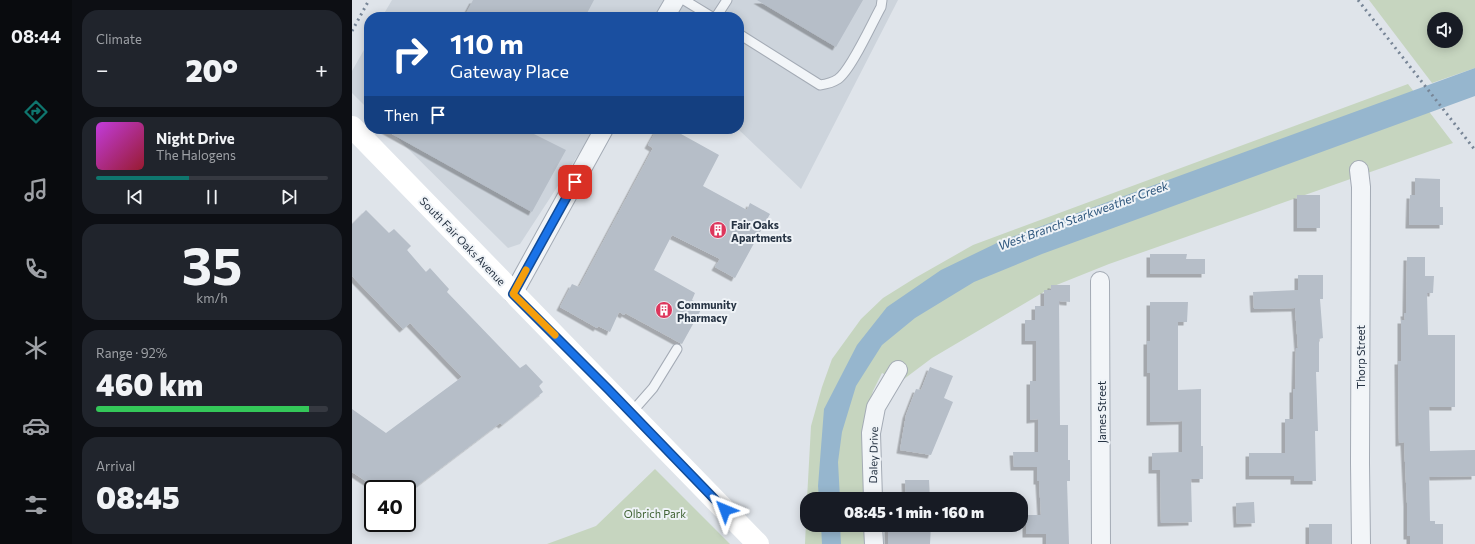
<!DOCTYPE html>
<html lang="en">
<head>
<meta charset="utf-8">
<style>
  :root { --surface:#171b24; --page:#20242c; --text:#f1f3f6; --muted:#9ea1a6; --line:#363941; --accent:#0f766e }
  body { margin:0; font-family:Commissioner,sans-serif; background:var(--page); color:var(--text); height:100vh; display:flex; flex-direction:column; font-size:15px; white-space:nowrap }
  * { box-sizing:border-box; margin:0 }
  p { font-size:13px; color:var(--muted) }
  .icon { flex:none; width:22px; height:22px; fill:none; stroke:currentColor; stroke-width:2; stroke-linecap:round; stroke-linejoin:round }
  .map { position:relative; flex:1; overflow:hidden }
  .panel { display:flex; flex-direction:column; gap:10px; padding:10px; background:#0d0f14; width:280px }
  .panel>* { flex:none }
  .banner { position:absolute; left:12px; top:12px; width:380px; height:122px; border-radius:16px; box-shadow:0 2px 10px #0003; background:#1a4fa0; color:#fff; overflow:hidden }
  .fabs { position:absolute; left:1075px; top:12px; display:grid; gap:8px }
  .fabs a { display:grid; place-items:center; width:36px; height:36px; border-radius:50%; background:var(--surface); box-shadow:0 2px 10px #0003; font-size:20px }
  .speed { position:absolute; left:12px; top:480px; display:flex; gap:8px; font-size:20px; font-weight:700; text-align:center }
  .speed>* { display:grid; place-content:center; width:52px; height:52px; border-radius:50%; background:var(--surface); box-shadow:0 2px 10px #0003; line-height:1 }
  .speed .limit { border:2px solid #111; border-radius:6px; background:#fff; color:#111 }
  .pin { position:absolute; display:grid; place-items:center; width:34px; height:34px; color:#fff; margin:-17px; border-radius:8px; box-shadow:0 2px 6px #0006 }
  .me { position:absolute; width:44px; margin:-22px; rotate:316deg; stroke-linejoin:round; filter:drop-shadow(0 0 3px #0008) }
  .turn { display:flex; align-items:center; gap:14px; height:84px; padding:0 20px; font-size:18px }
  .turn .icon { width:52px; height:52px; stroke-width:2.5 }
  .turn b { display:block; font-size:28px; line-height:34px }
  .then { display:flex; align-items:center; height:38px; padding:0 20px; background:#0003; gap:8px; font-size:15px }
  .big { font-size:30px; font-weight:800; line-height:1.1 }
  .panel .widget { flex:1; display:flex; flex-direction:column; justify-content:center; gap:6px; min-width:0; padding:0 14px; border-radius:16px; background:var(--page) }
  .panel .dial { align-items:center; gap:0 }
  .dial b { font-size:52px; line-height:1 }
  .song { display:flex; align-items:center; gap:12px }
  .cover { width:48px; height:48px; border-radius:6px; background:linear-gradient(135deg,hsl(290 70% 55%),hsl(350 70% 35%)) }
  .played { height:4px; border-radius:2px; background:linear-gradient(90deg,var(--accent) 40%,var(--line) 40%) }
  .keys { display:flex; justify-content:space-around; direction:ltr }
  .heat { display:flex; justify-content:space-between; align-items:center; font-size:22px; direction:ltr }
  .charge { height:6px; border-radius:3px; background:linear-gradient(90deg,#34c759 92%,var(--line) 0) }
  .trip { position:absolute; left:448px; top:492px; width:228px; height:40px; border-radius:16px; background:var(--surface); box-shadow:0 2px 10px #0003; font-weight:800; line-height:40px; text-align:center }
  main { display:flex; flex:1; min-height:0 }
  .tab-bar { display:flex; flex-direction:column; width:72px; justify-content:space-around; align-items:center; background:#090b0e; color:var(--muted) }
  .tab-bar .icon { width:28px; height:28px }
  .tab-bar .current { color:var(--accent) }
  .tab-bar b { font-size:18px; color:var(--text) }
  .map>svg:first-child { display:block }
</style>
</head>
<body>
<main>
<nav class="tab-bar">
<b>08:44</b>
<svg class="icon current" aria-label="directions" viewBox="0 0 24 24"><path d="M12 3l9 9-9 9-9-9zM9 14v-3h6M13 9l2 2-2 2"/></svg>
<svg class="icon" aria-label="music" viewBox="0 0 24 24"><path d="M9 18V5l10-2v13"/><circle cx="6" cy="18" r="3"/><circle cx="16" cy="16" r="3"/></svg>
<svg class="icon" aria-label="phone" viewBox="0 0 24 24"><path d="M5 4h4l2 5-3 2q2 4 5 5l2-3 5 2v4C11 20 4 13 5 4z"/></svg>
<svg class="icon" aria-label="climate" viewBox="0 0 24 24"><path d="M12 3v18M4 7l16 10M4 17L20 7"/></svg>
<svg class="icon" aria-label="car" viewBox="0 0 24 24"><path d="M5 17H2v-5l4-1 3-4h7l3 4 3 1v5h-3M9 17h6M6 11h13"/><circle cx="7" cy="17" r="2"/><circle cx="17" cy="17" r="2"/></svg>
<svg class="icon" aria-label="filters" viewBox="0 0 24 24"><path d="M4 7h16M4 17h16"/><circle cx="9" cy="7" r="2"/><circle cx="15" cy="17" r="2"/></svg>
</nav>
<section class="panel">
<div class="widget"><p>Climate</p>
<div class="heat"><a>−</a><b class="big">20°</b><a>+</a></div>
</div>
<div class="widget">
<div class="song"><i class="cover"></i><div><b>Night Drive</b><p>The Halogens</p></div></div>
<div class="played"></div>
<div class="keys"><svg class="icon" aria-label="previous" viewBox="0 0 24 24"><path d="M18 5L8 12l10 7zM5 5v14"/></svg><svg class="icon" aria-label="pause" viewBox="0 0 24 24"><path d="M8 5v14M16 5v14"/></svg><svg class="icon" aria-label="next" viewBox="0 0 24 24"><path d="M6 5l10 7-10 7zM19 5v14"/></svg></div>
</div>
<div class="widget dial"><b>35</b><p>km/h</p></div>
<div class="widget"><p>Range · 92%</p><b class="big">460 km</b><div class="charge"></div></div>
<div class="widget"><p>Arrival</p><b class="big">08:45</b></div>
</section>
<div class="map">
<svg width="1123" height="544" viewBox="0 0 1123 544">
  <defs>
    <filter id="shadow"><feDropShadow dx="-3.5" dy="3.5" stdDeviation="0" flood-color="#0004"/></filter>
  </defs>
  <rect width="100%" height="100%" fill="#dfe4ea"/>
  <!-- built -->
  <path fill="#cdd4dc" d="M40,0H546L449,189L386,129H387V17H30Z
    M17,41V110L0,93V71Z
    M36,129H243L168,244L156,248Z"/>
  <!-- green -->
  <path fill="#c6d5bf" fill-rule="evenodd" d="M1017,0H1123V68L1080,83ZM1082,19H1104V41H1082Z
    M1056,84L1101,143L757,264L702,286L580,358L548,382L530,373L521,391L514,414L513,499H455L459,426L470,387L480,359L509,319L531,298L563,278L621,245Z
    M303,469L378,544H195L244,526Z
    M455,500V525H513V544H453Z"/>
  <!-- water -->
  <path fill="#96b6ce" d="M1123,68V96L690,254L622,282L563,318L530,345L504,386L490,432L486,462L488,499H467L466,486L472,409L505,345L535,307L589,270L649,241Z
    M469,525H488L489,544H470Z"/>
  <!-- building -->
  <path fill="#b6bec8" filter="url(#shadow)" d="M121,0H242L233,17H112Z
    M405,0H511L484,47Z
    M31,129H172L214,150L180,212Z
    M305,129H320L367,155L351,186L395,210L398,203L418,214L383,278L363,267L368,259L320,235L302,270L343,293L340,300L351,306L330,344L273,313L272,315L267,312L258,332L246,326L245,328L208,307L220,284L227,287L301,148L296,145Z
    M1063,178L1088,179V207H1091V225H1057L1058,195H1063Z
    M945,195H968V228H945Z
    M14,210L37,233L42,229L59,246L55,250L74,272L78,268L97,289L95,292L168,368L174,364L191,382L187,386L191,392L150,425L148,423L61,489H26L0,472V409L34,433L110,377L58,323L51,329L0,276V224Z
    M798,254H835L834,259H853V274H798Z
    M1055,257H1073V276H1082L1081,293H1075L1076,335H1103V407H1077L1078,451L1123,450V476L1077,477L1078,521H1083V524H1091V544H1058V536H1055V503L1052,442L1047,443L1046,361H1049V320H1053L1052,313H1054Z
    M946,275H971V299H968L971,338L967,339V372H964L966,431H963L964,481H942V476H897V453H933V419H941V389H943L944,348H946L943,308L902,309L901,292L946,290Z
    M699,285H718V302L707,301L708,425H716V460H718V481H715L717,544H694V534H674V515H689L687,481H685V467H662L661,452H686V419L678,420V381H684V341H673V320H683V306H692V290H699Z
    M798,302H836L835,322H826V390L849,389V446H851V479H839L840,522L809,523L808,470H800V453L830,452V421L798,422V373H795V341H798Z
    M578,367L601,376L592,398L601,402L579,455L548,450L554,415L564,389L569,390Z
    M553,480H577L578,499H554Z
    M902,502L903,523L885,524L884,503Z
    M957,524H980V544H957Z
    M536,525H579L578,544H536Z"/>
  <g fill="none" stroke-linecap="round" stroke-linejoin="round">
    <!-- lane casing -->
    <g stroke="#a4abb5" stroke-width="11">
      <path id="lane" d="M332,0L360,17
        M364,17L375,0
        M387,34L468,85C475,84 480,83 486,79C499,70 520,23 529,7L530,0
        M279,413L301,388L325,349"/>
    </g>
    <!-- street casing -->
    <g stroke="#a4abb5" stroke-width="20">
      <path id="street" d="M313,17L323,0
        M1007,170L1009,187L1008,463L1009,544
        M748,281L749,544
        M161,294L252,129
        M521,499L519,433L524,407L546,370
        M521,525L522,544"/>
    </g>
    <!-- lane -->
    <use href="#lane" stroke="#f2f5f8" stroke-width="9"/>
    <!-- street -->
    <use href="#street" stroke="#f2f5f8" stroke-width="18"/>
    <!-- secondary -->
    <path stroke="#fff" stroke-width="22" d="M0,127L406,544"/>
    <!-- rail -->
    <path stroke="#778596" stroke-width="3" stroke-dasharray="2 4" stroke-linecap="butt" d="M1006,0L1123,150
      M0,31L17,0"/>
  </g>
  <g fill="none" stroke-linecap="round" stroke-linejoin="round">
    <!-- route casing -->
    <g stroke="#114b97" stroke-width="10">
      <path id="route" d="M223,182L161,294L256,389L373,510"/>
    </g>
    <!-- route -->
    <use href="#route" stroke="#1a73e8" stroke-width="7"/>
    <!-- slow -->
    <path stroke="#f59e0b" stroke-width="7" d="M174,270L161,294L203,335"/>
  </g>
  <!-- icons -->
  <defs>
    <g id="building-disc" transform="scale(0.9)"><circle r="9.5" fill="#dd365c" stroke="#eff3f7"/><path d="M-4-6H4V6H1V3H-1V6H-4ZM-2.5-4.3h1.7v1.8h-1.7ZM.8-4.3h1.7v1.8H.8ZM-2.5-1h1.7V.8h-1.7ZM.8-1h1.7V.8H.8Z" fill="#fff"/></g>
  </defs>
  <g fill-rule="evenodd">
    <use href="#building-disc" x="366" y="230"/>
    <use href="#building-disc" x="312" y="310"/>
  </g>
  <g text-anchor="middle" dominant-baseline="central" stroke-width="4" stroke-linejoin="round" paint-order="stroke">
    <!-- poi labels -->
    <g font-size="11" font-weight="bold" fill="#263343" stroke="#eff3f7" text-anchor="start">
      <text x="379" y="224">Fair Oaks<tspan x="379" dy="13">Apartments</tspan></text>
      <text x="325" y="304">Community<tspan x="325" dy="13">Pharmacy</tspan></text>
    </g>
    <!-- street labels -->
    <g font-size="11" fill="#263343" stroke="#eff3f7">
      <text transform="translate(111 241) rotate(46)">South Fair Oaks Avenue</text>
      <text transform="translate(1008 357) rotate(-90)">Thorp Street</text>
      <text transform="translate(749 412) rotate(-90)">James Street</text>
      <text transform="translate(521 455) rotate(-89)">Daley Drive</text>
    </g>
    <!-- park labels -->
    <g font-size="11" fill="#3e6132" stroke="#eff3f7">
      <text x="303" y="513">Olbrich Park</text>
    </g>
    <!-- water labels -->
    <g font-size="12" font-style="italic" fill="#2c557c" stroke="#eff3f7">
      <text transform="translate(731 215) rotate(-20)">West Branch Starkweather Creek</text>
    </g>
  </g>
</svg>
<div class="fabs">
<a><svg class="icon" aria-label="sound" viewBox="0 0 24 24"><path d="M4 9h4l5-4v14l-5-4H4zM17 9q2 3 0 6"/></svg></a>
</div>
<div class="speed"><div class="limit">40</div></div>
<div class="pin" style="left:223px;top:182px;background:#d93025"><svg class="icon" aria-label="arrive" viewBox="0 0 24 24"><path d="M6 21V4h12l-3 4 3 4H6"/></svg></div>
<svg class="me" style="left:373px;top:510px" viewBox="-20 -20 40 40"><path d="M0-17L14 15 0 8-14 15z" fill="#1a73e8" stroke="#fff" stroke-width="4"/></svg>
<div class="trip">08:45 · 1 min · 160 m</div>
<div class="banner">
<div class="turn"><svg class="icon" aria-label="right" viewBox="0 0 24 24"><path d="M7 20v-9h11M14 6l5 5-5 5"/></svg><div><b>110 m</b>Gateway Place</div></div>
<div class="then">Then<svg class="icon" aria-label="arrive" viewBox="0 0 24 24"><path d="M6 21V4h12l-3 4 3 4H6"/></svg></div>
</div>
</div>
</main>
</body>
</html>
